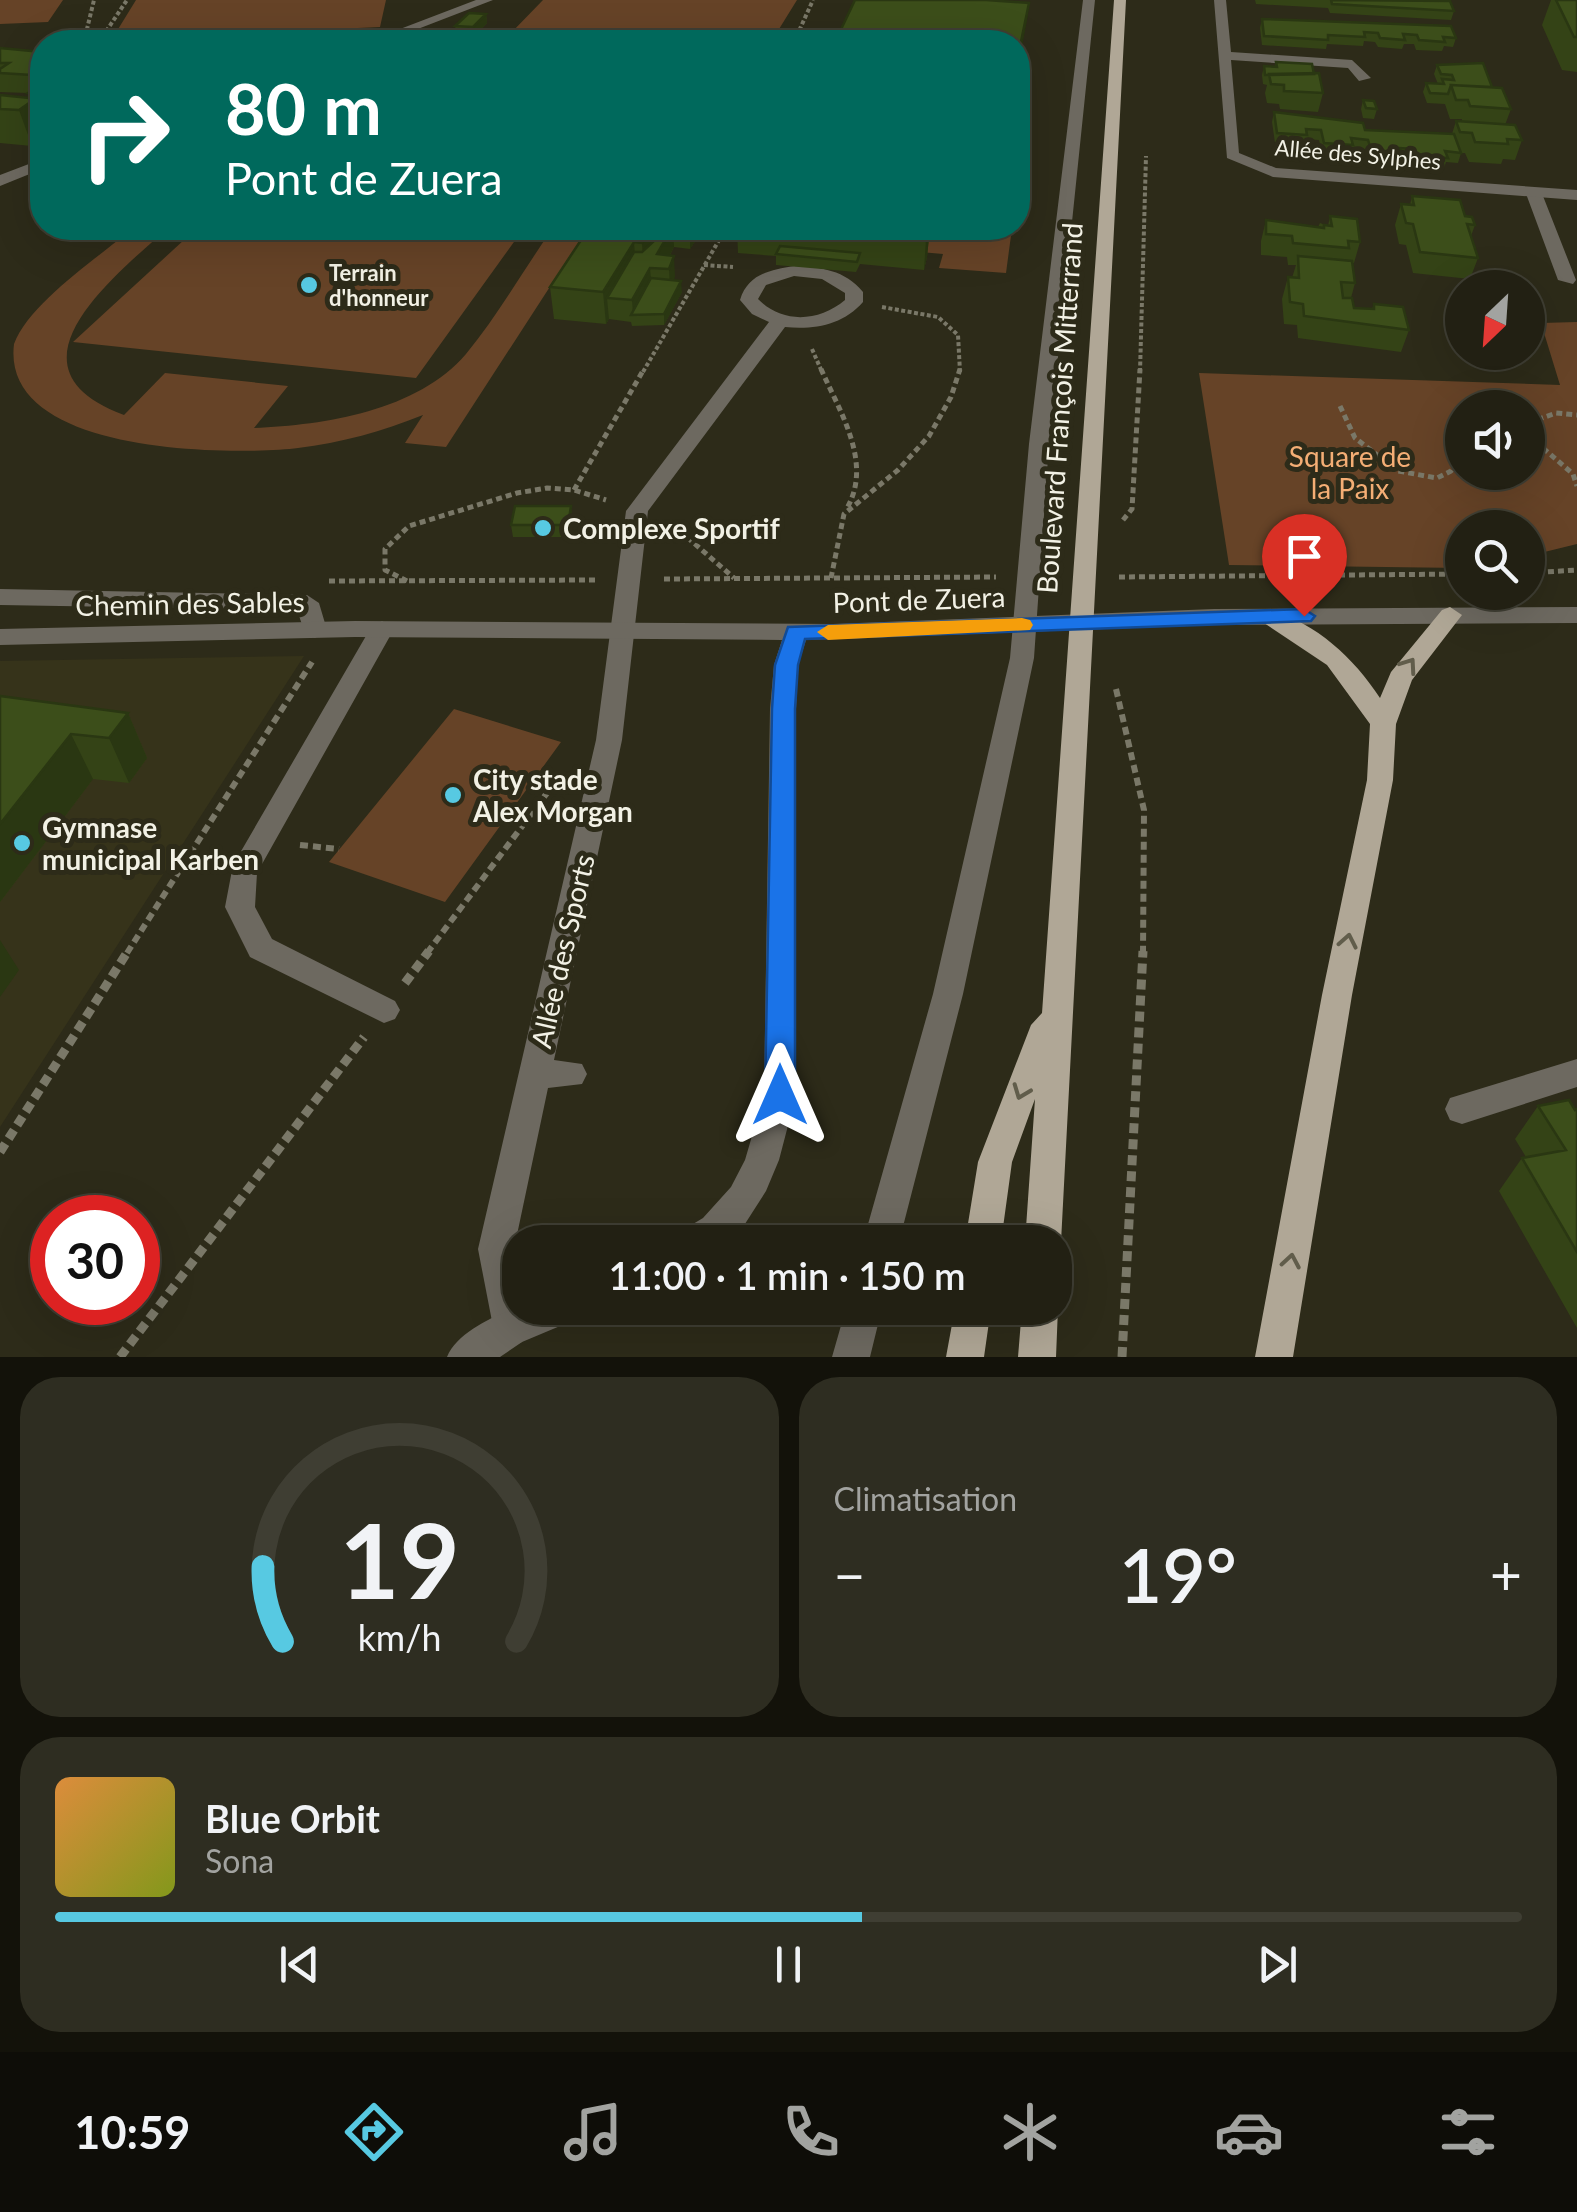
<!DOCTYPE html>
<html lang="fr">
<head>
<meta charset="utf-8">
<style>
  :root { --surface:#222013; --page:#2e2d21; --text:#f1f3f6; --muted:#a2a3a0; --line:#3f3e33; --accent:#57c9e2 }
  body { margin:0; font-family:Lato,sans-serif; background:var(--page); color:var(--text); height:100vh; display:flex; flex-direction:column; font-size:38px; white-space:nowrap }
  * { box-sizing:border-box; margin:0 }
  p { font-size:32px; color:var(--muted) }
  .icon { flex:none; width:55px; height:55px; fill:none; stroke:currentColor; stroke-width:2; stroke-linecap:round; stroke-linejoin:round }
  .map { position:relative; height:1357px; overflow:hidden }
  .side { display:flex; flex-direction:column; gap:20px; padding:20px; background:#13120a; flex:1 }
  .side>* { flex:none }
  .top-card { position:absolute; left:30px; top:30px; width:1000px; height:210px; border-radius:40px; box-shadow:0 10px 40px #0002,0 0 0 2px var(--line); background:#00695c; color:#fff; overflow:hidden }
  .needle { width:65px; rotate:205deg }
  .fabs { position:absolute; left:1445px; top:270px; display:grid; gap:20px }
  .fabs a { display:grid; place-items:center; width:100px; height:100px; border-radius:50%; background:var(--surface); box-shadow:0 10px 40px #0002,0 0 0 2px var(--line); font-size:50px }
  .speed { position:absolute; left:30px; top:1195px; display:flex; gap:20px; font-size:50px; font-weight:700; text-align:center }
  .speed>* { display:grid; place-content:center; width:130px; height:130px; border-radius:50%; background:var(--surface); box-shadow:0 10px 40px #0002,0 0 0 2px var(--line); line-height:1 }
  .speed .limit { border:15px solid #d22; background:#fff; color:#111 }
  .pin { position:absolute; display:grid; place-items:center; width:85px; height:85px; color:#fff; margin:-102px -42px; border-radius:50% 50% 50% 0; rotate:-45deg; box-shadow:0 0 10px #0007 }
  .pin .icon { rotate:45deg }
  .me { position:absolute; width:110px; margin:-55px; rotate:0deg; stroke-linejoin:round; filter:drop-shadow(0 0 8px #0008) }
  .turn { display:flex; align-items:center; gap:35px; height:210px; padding:0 30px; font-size:45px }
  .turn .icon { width:130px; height:130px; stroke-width:2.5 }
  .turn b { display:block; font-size:70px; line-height:85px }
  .big { font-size:75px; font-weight:600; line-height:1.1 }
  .side .widget { flex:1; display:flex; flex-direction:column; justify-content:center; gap:15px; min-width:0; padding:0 35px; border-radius:40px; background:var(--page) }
  .side .dial { align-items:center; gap:0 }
  .dial svg { height:260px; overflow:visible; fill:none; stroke:var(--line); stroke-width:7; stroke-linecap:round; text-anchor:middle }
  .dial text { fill:var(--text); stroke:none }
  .song { display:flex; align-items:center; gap:30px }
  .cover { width:120px; height:120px; border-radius:15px; background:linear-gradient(135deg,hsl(30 70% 55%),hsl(70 70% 35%)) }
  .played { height:10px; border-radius:5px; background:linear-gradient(90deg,var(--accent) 55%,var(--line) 55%) }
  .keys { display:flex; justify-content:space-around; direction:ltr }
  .heat { display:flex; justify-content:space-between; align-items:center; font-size:55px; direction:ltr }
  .side .tiles { flex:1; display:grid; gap:20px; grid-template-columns:1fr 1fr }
  .widget:last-child { grid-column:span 2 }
  .trip { position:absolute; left:502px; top:1225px; width:570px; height:100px; border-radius:40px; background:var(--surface); box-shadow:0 10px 40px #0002,0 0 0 2px var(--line); font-weight:600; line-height:100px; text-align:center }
  .tab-bar { display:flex; height:160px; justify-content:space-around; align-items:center; background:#0e0d08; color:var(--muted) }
  .tab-bar .icon { width:70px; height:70px }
  .tab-bar .current { color:var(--accent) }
  .tab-bar b { font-size:45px; color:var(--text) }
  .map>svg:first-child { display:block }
</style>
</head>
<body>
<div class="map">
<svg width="1577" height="1357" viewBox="0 0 1577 1357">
  <rect width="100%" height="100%" fill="#2d2b19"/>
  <!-- built -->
  <path fill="#36331a" d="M304,656L0,1127V661Z"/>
  <!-- green -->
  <path fill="#664327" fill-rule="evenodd" d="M0,0H63L48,22L0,24Z
    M136,0H386L380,27L112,39Z
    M543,0H797L771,42H628L510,34Z
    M133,228H168C107,282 0,369 124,415L165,373L288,386L254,428C325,425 417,411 466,354C498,315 524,269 553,228H588L446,447L405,443L423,415C383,431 341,443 298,448C241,455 0,458 14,344C30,302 98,258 133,228Z
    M197,228H524L416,378L73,342Z
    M916,228H1012L1006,273L939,268L943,254L909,251Z
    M1577,322V544L1528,556V528H1462V568L1229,565L1199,373L1560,385L1541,323ZM1462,408H1528V472H1462Z
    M454,709L561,742L445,902L329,862Z"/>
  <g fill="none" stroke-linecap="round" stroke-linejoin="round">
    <!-- path-far3 -->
    <path stroke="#7a7868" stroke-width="4" stroke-dasharray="4 2.5" stroke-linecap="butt" d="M92,42L87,29L94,0
      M99,42L127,0
      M794,42L813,0
      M704,265L733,267
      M882,307L938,317L958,335L960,372
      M812,349L822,372
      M643,372L726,228
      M1140,372L1146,156"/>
    <!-- path-far2 -->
    <path stroke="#7a7868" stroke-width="5" stroke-dasharray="6 4" stroke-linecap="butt" d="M821,369C840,412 873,463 847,508
      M1340,406L1355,438L1398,471L1437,478L1451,471L1462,454
      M1528,423L1556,413L1577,415
      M1528,435L1573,474L1577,486
      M574,490L644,369
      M1123,520L1132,509L1140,369
      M672,524L734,578
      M1528,573L1577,570
      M1119,577L1462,574
      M831,578L844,514L898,470L929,436L951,397L960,369
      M664,579L996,577
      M329,581L596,580
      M407,581L385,570V549L409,526L517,493L547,488L574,490L606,500"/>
    <!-- path-far1 -->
    <path stroke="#7a7868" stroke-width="6" stroke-dasharray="8 5" stroke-linecap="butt" d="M1116,689L1144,810L1143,953
      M300,845L339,849
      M127,953L312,662
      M427,953L562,773"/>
    <!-- path -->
    <path stroke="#7a7868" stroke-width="9" stroke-dasharray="10 6" stroke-linecap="butt" d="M405,983L429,951
      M0,1152L128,951
      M120,1357L364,1037
      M1122,1357L1143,951"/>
    <!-- lane -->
    <path fill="#6d6960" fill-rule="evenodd" d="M1083,0H1095L1049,444L1034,658L963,994L899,1242H863L933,994L1010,658L1029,444Z
      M1527,188L1541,191L1576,280L1573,284L1558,280L1525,191Z
      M794,266C821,267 845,270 863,292V302C843,325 814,330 785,327L648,511L622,740L554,1060L582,1064L587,1074L582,1084L548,1088L514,1249L520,1308H524L528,1329L522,1342L509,1348L496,1342L478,1249L596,740L626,511L769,322L752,314L740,300C748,274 770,270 794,266ZM794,276L822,279L845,293V300C819,322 782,324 758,299L766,285Z
      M0,589L307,595L319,603L327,630L315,638L306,636L297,610L0,605Z
      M382,621L394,629L257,873L255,907L272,939L395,1001L400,1010L395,1019L384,1023L250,957L225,907L233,865L370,629Z
      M1577,1059V1087L1462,1124L1450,1120L1445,1109L1450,1098Z
      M846,1308H882L870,1357H832Z"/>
    <!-- street -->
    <path fill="#6d6960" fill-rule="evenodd" d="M476,0H493L384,42H366Z
      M1214,0H1226L1231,52L1352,60L1371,78L1359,81L1348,68L1231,60L1239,153L1276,168L1577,190V200L1273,177L1227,158Z
      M42,159V169L0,186V175Z
      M1577,607V623L1214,625L806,640L798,665L796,709V1095L779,1160L766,1191L743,1227L727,1242H678L683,1230L703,1218L731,1187L745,1160L764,1095L770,709L774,665L782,640L355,637L0,645V629L355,621L833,624L1214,609Z
      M520,1306L577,1308L572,1321L522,1342L500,1357H447C458,1331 495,1316 520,1306Z"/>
    <!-- primary -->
    <path fill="#b0a796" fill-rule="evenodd" d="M1114,0H1126L1061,1242L1055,1254V1242H1025L1035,1099L1012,1162L1001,1242H965L978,1162L1031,1025L1042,1013Z
      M1450,607L1462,615L1412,680L1396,724L1393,780L1352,995L1293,1357H1255L1322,995L1367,780L1370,724L1327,665L1255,617L1267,609C1315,622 1353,657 1380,698L1391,672L1442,610Z
      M1055,1300L1058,1308L1056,1357H1018L1022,1308H1055Z
      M955,1308H991L984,1357H946Z"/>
  </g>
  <!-- wall -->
  <path fill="#344316" d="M1255,0H1437L1454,11L1451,20L1330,13L1328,8L1256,4Z
    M1551,0H1577V72L1562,70L1542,25Z
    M486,14L487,23L474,36L457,35L455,26Z
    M1262,19L1456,38L1453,47L1444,46L1442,51L1416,50L1414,44H1404L1402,49L1378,47L1375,42L1364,41L1363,46L1327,44L1326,49L1262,45L1260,28Z
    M0,48L42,52V138L32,146L0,143V95L30,98L28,93L0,92Z
    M1276,62L1314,73L1323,93L1318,112L1280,109L1279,104L1267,103L1265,93L1267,85L1263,84L1262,75L1264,66L1275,67Z
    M1437,65L1492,87L1511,109L1505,125L1522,140L1515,160L1503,159L1501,164L1469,162L1465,153H1461L1458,163L1446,162L1444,168L1414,166L1412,159L1400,158L1398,165L1369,163L1365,150L1352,149L1350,155L1322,153L1319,140L1306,139L1304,145L1275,143L1272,122L1274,112L1365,130L1452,134L1456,121L1462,122V119H1450L1445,104L1427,103L1423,92L1426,83L1438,84L1434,74Z
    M1363,100L1377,109L1374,119L1363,118L1361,109Z
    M1412,196L1465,216L1475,225L1471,236L1478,258L1470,279L1413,273L1406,245L1399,244L1395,225L1401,204L1410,205Z
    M1330,216L1360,242L1354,263H1353L1355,283L1351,298L1354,308L1372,309L1374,304L1409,330L1401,352L1298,338L1297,325L1284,324L1282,299L1288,277L1292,278L1296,265H1288L1287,257L1261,255V241L1266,220L1318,227L1320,223L1328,226Z
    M589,228H714L709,238L698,237L690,249L674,247L670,255L674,256V280L682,292L664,325L632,326L631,322L609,319L606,324L554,319L550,287Z
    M737,228H930L927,257L924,270L860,264L856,272L776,265V256L738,253Z
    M571,506L572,518L570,537H513L511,525Z
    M0,696L128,713L147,758L129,783L93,779L0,902Z
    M1538,1106L1577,1109V1328L1499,1191L1522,1158L1526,1157L1515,1139Z"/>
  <!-- shaded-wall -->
  <path fill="#2a3712" d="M1029,3L1027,20L1018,68V62Z
    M486,14L487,23L474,36L473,27Z
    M42,68V91L38,94L32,75Z
    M32,101L42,130V138L32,146L19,110Z
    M655,228H673L674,247L662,269L658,257L644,274L642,243Z
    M690,228H697L698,237L690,249Z
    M930,228L927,257L924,270L926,239Z
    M634,242L636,273L607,298L609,319L606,324L603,292Z
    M674,256L675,277L670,290L669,269Z
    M650,268L652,289L633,315L632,300Z
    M681,281L682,292L664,325V314Z
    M571,506L572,518L570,537L568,525Z
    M128,713L147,758L129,783L109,738Z
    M71,734L93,779L0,902V824Z
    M0,940L19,970L0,997Z"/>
  <!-- building -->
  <path fill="#3c4e1a" stroke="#2a3712" stroke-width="2.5" d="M855,0H986L1029,3L1018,56V42H835Z
    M1331,0L1450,1L1454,11L1332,4Z
    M1556,0H1577V37H1574Z
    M469,13L486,14L473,27L455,26Z
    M1262,19L1451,26L1456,38L1443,37L1445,42L1419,40L1417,35L1403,34L1405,40L1380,38L1378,33L1364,32L1365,37L1328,35V40L1264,36Z
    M105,40L141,42H101Z
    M0,48L42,52V68L32,75L0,73V69L9,63H0Z
    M1276,62L1312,64L1314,74L1265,75L1264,66L1277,67Z
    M1483,63L1492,87L1451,85L1448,94L1430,93L1426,83L1444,84L1442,79L1454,80L1452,75L1441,74L1437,65Z
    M1319,73L1323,93L1284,91V85L1271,84L1269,74Z
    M42,83V102L32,101L19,110L0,109V95L29,98L36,93H28Z
    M1451,85L1502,88L1511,109L1470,106L1468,100H1456Z
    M1363,100L1374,101L1377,109L1366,108Z
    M1274,112L1363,123L1365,130L1454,134L1461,153L1445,151L1448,158L1417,156L1415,149L1400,148L1401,155L1372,153L1368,140L1351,138L1353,145L1324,143L1321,130L1306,129L1307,135L1277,133Z
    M1456,121L1515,125L1522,140L1507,139L1508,144L1475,142L1472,133L1460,132Z
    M1412,196L1460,200L1465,216L1472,217L1475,225L1467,224L1478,258L1420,252L1413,224L1406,223L1401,204L1414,205Z
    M1330,216L1357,219L1360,242L1348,241L1349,248L1293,243L1292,236L1266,234V220L1324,228V225L1332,226Z
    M589,228H655L654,231L642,243L634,242L603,292L550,287Z
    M659,228H672L657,254L674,256L669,269L650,268L632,300L607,298L634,252H642L655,240Z
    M792,228H929L926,239Z
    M780,246L860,253L857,262L776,254Z
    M1298,256L1352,261L1355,283L1341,282L1343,298H1352L1354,308L1374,309V304L1403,307L1409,330L1304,316L1303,304L1290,302L1288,277L1299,278Z
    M651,278L681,281L664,314L631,315Z
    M515,506H571L568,525H511Z
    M0,696L128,713L109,738L71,734L0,824Z
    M1569,1100L1575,1110L1577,1109V1252L1522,1158L1566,1150L1538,1106Z"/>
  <!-- one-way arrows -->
  <defs><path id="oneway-chevron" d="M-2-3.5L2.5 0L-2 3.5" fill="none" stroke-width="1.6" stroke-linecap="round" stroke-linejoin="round" transform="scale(2.5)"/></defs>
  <g stroke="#615d4b">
    <use href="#oneway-chevron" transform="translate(1409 665) rotate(-55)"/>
    <use href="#oneway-chevron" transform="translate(1348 941) rotate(-79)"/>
    <use href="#oneway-chevron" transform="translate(1021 1092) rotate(111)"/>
    <use href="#oneway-chevron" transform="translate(1291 1261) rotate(-80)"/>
  </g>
  <!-- route -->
  <path fill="#1a73e8" stroke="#114b97" stroke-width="2.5" d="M1304,609L1315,616L1311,621L805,639L798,665L795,709V1095L791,1105L780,1109L769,1105L765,1095L772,709L775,665L788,627Z"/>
  <!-- slow -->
  <path fill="#f59e0b" d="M1022,618L1030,620L1033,625L1030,630L828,640L817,632L828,625Z"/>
  <!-- markers -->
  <g fill="#57c9e2" stroke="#2d2b19" stroke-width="4">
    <circle cx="309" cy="285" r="10"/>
    <circle cx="543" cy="528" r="10"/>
    <circle cx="453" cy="795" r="10"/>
    <circle cx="22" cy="843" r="10"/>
  </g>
  <g text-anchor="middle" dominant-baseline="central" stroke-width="10" stroke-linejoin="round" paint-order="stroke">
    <!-- far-street labels -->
    <g font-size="22" fill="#f2f1e5" stroke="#2d2b19">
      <text transform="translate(1358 154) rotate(5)">Allée des Sylphes</text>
    </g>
    <!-- far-poi labels -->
    <g font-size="22" font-weight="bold" fill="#f2f1e5" stroke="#2d2b19" text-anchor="start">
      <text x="329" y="272">Terrain<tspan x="329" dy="25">d'honneur</tspan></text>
    </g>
    <!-- street labels -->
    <g font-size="28" fill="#f2f1e5" stroke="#2d2b19">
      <text transform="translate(1059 408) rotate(-86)">Boulevard François Mitterrand</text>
      <text transform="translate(919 599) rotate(-2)">Pont de Zuera</text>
      <text transform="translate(190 603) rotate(-1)">Chemin des Sables</text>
      <text transform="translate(562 951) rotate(-77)">Allée des Sports</text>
    </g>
    <!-- park labels -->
    <g font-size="28" fill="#f4ae75" stroke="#2d2b19">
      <text x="1350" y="456">Square de<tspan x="1350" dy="32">la Paix</tspan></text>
    </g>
    <!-- poi labels -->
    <g font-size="28" font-weight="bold" fill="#f2f1e5" stroke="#2d2b19" text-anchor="start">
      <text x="563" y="528">Complexe Sportif</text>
      <text x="473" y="779">City stade<tspan x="473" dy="32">Alex Morgan</tspan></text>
      <text x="42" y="827">Gymnase<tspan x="42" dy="32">municipal Karben</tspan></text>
    </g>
  </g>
</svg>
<div class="fabs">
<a><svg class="needle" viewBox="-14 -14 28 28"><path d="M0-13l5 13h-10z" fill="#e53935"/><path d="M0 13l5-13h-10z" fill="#a2a3a0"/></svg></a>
<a><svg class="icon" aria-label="sound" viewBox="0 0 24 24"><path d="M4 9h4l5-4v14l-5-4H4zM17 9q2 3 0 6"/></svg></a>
<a><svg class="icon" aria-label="search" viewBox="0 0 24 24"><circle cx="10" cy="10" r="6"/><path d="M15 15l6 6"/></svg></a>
</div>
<div class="speed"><div class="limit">30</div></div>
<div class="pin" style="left:1304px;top:616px;background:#d93025"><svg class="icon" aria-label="arrive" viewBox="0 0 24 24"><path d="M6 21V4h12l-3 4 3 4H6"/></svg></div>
<svg class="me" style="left:780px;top:1095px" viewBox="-20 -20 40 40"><path d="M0-17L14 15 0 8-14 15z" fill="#1a73e8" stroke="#fff" stroke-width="4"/></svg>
<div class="trip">11:00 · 1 min · 150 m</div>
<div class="top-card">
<div class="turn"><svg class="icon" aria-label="right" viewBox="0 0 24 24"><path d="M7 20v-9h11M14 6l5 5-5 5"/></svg><div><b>80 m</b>Pont de Zuera</div></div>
</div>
</div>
<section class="side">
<div class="tiles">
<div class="widget dial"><svg viewBox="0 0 100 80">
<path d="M14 69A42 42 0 1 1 86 69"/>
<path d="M14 69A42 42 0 0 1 8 46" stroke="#57c9e2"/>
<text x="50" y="56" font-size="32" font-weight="700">19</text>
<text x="50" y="72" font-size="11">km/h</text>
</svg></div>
<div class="widget"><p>Climatisation</p>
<div class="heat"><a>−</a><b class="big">19°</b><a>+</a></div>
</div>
<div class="widget">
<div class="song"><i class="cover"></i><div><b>Blue Orbit</b><p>Sona</p></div></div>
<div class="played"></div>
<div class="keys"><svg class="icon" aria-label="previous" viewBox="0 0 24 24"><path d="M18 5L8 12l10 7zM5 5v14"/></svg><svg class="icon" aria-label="pause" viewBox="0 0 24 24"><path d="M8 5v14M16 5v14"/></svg><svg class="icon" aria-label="next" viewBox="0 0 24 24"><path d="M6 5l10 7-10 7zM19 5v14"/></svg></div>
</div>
</div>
</section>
<nav class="tab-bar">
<b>10:59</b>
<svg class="icon current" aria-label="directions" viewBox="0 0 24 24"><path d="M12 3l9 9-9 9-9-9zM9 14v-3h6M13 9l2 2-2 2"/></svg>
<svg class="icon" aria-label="music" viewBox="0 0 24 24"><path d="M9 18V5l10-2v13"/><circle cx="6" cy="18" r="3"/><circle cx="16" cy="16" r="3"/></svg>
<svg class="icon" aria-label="phone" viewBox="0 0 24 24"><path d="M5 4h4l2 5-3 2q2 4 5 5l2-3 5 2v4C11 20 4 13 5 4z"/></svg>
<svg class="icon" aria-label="climate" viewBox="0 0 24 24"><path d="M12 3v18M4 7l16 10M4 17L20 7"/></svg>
<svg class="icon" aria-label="car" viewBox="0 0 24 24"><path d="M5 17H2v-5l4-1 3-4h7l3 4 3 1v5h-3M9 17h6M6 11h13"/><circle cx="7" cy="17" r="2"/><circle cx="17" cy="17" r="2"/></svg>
<svg class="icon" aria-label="filters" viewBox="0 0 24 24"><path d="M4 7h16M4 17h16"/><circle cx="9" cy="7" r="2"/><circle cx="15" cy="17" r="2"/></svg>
</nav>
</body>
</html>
